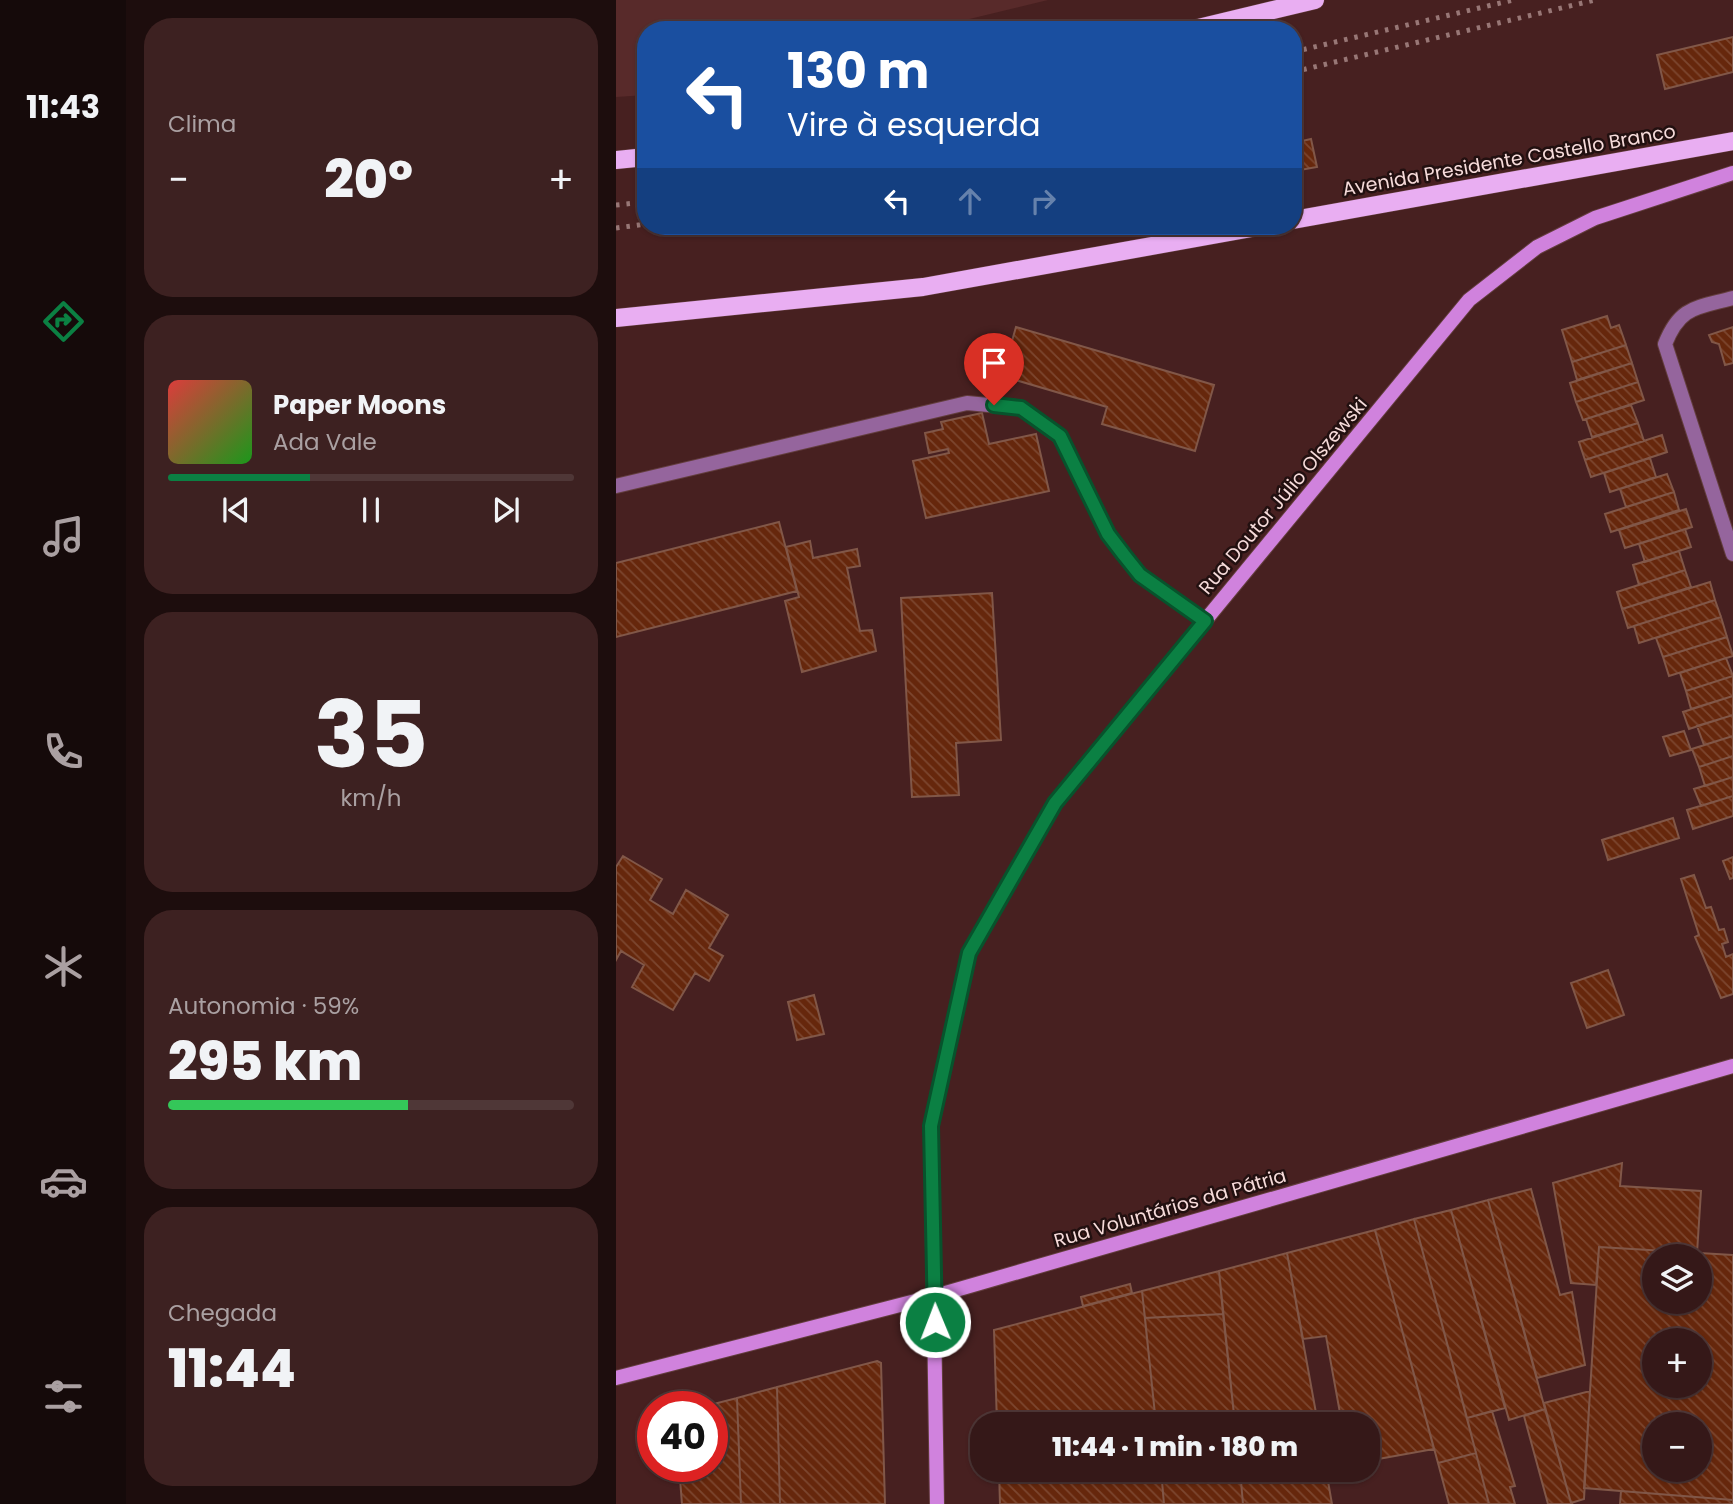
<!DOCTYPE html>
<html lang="pt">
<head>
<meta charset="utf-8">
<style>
  :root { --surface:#351818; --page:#3d2121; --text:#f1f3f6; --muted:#aaa0a2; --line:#4f3737; --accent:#0b8043 }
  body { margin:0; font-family:Poppins,sans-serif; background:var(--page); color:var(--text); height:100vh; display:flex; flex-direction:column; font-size:26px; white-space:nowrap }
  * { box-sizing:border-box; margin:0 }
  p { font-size:23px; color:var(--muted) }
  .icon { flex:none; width:38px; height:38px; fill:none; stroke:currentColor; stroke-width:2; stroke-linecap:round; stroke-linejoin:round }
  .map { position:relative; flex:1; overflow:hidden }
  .details { display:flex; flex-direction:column; gap:18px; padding:18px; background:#1d0d0d; width:490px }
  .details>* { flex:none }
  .guide { position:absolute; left:21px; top:21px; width:665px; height:214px; border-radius:28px; box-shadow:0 2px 5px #0004,0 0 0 2px var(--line); background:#1a4fa0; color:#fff; overflow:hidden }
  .controls { position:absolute; left:1026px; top:1244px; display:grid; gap:14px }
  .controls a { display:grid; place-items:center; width:70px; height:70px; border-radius:50%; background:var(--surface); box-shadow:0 2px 5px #0004,0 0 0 2px var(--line); font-size:35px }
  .speed { position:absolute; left:21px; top:1391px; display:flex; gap:14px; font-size:35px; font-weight:700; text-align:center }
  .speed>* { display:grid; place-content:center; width:91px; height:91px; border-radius:50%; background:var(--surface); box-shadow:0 2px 5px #0004,0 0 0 2px var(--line); line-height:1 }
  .speed .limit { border:10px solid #d22; background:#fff; color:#111 }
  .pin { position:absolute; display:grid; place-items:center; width:60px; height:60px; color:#fff; margin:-72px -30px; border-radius:50% 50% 50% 0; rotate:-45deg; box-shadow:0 0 7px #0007 }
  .pin .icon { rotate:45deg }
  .me { position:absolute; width:77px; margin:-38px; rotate:359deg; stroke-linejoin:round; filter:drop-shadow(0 0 5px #0008) }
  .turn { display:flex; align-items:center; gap:24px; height:147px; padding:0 35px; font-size:32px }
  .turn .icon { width:91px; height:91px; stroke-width:2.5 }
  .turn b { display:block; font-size:49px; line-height:60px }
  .lanes { display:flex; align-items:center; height:66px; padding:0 35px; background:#0003; justify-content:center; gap:35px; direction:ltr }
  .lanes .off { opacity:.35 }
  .big { font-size:52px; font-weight:800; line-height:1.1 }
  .details .widget { flex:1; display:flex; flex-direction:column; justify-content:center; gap:10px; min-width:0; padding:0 24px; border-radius:28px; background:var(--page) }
  .details .dial { align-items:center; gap:0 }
  .dial b { font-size:91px; line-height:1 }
  .song { display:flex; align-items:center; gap:21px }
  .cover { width:84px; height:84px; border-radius:10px; background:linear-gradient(135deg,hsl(0 70% 55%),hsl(120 70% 35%)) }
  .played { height:7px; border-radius:4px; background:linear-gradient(90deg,var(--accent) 35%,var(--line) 35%) }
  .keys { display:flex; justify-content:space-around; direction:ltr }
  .heat { display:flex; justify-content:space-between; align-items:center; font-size:38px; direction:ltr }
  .charge { height:10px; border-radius:5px; background:linear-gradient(90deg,#34c759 59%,var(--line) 0) }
  .trip { position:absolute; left:354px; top:1412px; width:410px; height:70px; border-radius:28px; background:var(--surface); box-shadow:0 2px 5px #0004,0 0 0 2px var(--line); font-weight:800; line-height:70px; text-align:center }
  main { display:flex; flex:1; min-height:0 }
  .tabs { display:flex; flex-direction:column; width:126px; justify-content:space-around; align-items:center; background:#150a0a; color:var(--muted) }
  .tabs .icon { width:49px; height:49px }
  .tabs .active { color:var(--accent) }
  .tabs b { font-size:32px; color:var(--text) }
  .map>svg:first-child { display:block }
</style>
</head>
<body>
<main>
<nav class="tabs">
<b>11:43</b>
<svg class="icon active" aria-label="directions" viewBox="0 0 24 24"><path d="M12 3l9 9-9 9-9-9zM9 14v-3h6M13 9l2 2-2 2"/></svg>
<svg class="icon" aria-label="music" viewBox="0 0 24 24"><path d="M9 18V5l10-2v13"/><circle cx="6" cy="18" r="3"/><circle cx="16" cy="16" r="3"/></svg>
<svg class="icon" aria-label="phone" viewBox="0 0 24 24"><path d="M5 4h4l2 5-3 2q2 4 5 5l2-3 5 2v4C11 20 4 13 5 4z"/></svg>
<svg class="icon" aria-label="climate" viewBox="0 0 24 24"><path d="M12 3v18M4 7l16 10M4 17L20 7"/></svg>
<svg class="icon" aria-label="car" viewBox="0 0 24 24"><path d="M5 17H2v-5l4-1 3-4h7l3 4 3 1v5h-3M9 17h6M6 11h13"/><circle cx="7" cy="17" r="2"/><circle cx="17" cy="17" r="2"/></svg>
<svg class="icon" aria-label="filters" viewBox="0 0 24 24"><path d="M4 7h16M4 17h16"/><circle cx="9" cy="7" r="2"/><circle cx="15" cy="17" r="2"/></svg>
</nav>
<section class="details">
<div class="widget"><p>Clima</p>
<div class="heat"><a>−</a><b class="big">20°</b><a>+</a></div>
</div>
<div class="widget">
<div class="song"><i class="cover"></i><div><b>Paper Moons</b><p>Ada Vale</p></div></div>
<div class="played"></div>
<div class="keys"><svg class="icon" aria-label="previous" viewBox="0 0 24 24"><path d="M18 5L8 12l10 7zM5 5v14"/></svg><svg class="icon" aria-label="pause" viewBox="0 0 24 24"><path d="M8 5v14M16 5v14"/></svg><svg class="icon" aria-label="next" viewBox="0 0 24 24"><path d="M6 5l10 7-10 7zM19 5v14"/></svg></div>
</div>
<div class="widget dial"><b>35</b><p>km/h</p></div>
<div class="widget"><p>Autonomia · 59%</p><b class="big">295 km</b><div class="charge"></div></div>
<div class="widget"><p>Chegada</p><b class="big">11:44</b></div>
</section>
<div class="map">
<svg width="1117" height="1504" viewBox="0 0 1117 1504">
  <defs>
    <pattern id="building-back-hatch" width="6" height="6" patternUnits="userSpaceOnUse" patternTransform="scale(1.75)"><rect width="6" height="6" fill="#66270c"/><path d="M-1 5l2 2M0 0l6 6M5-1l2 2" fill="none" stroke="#7c462f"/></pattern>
  </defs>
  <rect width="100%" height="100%" fill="#472020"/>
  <!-- built -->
  <path fill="#582a2a" d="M0,0H432L308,30H30V95L0,97Z"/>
  <!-- building -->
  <path fill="url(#building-back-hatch)" stroke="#815748" stroke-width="2" fill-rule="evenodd" d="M1117,37V72L1049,89L1041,55Z
    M695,139L701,167L678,171L677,143Z
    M991,316L995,328L1003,325L1010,345L956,362L946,330Z
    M400,327L598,385L579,451L486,424L491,407L386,376Z
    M1117,327V363L1109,365L1103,344L1096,342L1093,335Z
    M1010,345L1016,363L961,380L956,362Z
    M1016,363L1022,382L960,402L954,383Z
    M1022,382L1028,400L967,420L960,402Z
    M1015,405L1022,423L976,437L970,419Z
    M366,413L373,444L420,434L433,491L310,518L297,461L333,453L332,449L313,453L309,433L327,429L325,422Z
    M1022,423L1028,441L969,460L963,442Z
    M1046,435L1051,452L975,477L969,460Z
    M1034,458L1040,477L994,492L988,473Z
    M1051,474L1058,492L1010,507L1004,489Z
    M1058,492L1063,510L995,532L989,514Z
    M1070,509L1076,527L1009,548L1003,530Z
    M163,522L181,591L0,637V563Z
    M1069,529L1075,547L1029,562L1023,544Z
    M194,541L197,558L241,549L244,566L231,568L244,631L256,630L260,651L186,672L169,601L183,597L170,547Z
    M1063,551L1069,570L1023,585L1017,565Z
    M1069,570L1075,587L1006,609L1001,592Z
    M1094,582L1099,600L1012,628L1006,609Z
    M376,593L385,740L340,743L343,795L296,797L285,598Z
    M1099,600L1105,617L1023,643L1018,626Z
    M1105,617L1111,637L1047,657L1040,638Z
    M1111,637L1117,656L1053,676L1047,657Z
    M1110,658L1117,676L1070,691L1064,673Z
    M1117,676V696L1075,709L1070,691Z
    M1117,696V715L1073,729L1067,712Z
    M1117,715V736L1088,745L1081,726Z
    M1068,731L1075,750L1054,756L1047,737Z
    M1117,736V756L1083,767L1076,749Z
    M1117,756V777L1089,786L1083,767Z
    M1117,777V796L1085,806L1078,789Z
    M1117,796V816L1077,829L1071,810Z
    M1057,818L1063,838L992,860L986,840Z
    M7,856L46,879L34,900L57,914L70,890L112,915L93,948L107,956L93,981L79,973L57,1010L16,987L28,965L5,951L0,960V867Z
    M1117,857V878L1114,879L1107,861Z
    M1078,875L1090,908L1095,907L1103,930L1108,929L1112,942L1106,944L1110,957L1117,954V994L1105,998L1079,937L1083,935L1065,879Z
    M992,970L1008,1015L971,1028L955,983Z
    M198,995L208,1034L181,1040L172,1002Z
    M1006,1163L1004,1186L1085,1191L1081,1253L983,1247L980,1285L955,1283L937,1183Z
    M915,1189L944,1295L956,1292L969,1365L921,1378L872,1200Z
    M872,1200L929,1409L893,1420L835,1210Z
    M835,1210L889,1408L851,1418L798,1219Z
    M798,1219L860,1453L822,1463L759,1230Z
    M759,1230L818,1449L751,1461V1424H726L710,1336L687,1339L671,1253Z
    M983,1247L1117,1255V1500L968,1488ZM1038,1256H1083V1302H1038ZM1038,1340H1083V1386H1038ZM1038,1424H1083V1470H1038Z
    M671,1253L702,1424H619L603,1271Z
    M603,1271L607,1314L529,1318L526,1291Z
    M514,1284L516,1293L467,1306L465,1297Z
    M526,1291L540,1424H381L378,1330Z
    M607,1314L619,1424H540L529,1318Z
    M261,1361L265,1363L269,1504H164L161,1387Z
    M161,1387L164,1504H125L121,1398Z
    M974,1391L968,1499L955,1503L928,1403Z
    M121,1398L125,1504H66L63,1466H96V1407H86Z
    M929,1409L955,1503L956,1504H932L908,1416Z
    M876,1411L899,1486L894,1487L899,1504H873L851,1418Z
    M860,1453L873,1504H833L822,1463Z
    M383,1470H545L548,1504H384Z
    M545,1470H624L627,1504H548Z
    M624,1470H710L716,1504H627Z
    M1005,1491L1117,1500V1504H1004Z"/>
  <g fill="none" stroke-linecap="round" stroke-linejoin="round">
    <!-- lane casing -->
    <g stroke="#633e3e" stroke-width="16">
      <path id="lane" d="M0,486L351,403L405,408L444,437L492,534L524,575L589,621"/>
    </g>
    <!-- street casing -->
    <g stroke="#633e3e" stroke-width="16">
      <path id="street" d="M1117,298C1080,308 1064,306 1049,344L1117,554"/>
    </g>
    <!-- secondary casing -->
    <g stroke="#633e3e" stroke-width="16">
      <path id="secondary" d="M0,1378L319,1296L1117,1066
        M321,1504L315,1126L353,953L439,803L853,300L921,247L979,218L1117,173"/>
    </g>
    <!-- primary casing -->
    <g stroke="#633e3e" stroke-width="19">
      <path id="primary" d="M574,30L699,0
        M0,160L30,157
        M677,220L1117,141
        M0,318L307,287L647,226"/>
    </g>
    <!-- lane -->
    <use href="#lane" stroke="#95659d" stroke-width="14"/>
    <!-- street -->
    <use href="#street" stroke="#95659d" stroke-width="14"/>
    <!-- secondary -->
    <use href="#secondary" stroke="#d082dd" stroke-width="14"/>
    <!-- primary -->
    <use href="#primary" stroke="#e9aef2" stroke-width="18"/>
    <!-- rail -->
    <path stroke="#987776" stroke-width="5" stroke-dasharray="3.5 7" stroke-linecap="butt" d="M677,52L897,0
      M677,72L979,0
      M0,205L30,202
      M0,228L30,224"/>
  </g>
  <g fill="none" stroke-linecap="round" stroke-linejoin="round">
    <!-- route casing -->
    <g stroke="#07532c" stroke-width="18">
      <path id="route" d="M319,1322L315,1126L353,953L439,803L589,621L524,575L508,555L492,534L444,436L405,408L378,405"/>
    </g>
    <!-- route -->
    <use href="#route" stroke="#0b8043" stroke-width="12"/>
  </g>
  <g text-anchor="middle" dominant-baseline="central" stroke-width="5" stroke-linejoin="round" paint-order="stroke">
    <!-- street labels -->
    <g font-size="19" fill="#f6dbda" stroke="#221010">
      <text transform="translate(893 160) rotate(-10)">Avenida Presidente Castello Branco</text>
      <text transform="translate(667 496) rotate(-50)">Rua Doutor Júlio Olszewski</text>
      <text transform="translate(554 1208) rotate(-16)">Rua Voluntários da Pátria</text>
    </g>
  </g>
</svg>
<div class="controls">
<a><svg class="icon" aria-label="layers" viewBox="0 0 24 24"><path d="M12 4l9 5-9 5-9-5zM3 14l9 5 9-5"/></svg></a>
<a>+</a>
<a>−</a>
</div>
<div class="speed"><div class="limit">40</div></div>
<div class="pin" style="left:378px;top:405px;background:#d93025"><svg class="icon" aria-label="arrive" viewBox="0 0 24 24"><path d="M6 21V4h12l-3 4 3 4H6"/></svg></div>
<svg class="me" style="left:319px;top:1322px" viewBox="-20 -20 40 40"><circle r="17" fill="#0b8043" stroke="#fff" stroke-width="3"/><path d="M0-11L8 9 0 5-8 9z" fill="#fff"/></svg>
<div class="trip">11:44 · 1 min · 180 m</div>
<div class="guide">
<div class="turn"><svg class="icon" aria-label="left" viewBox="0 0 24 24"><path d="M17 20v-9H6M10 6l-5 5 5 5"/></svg><div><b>130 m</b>Vire à esquerda</div></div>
<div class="lanes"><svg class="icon" aria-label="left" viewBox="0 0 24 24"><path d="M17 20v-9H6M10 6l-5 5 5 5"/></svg><svg class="icon off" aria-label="ahead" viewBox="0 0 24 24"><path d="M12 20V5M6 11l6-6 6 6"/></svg><svg class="icon off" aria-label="right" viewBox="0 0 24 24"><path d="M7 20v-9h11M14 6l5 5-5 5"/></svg></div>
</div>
</div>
</main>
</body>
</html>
